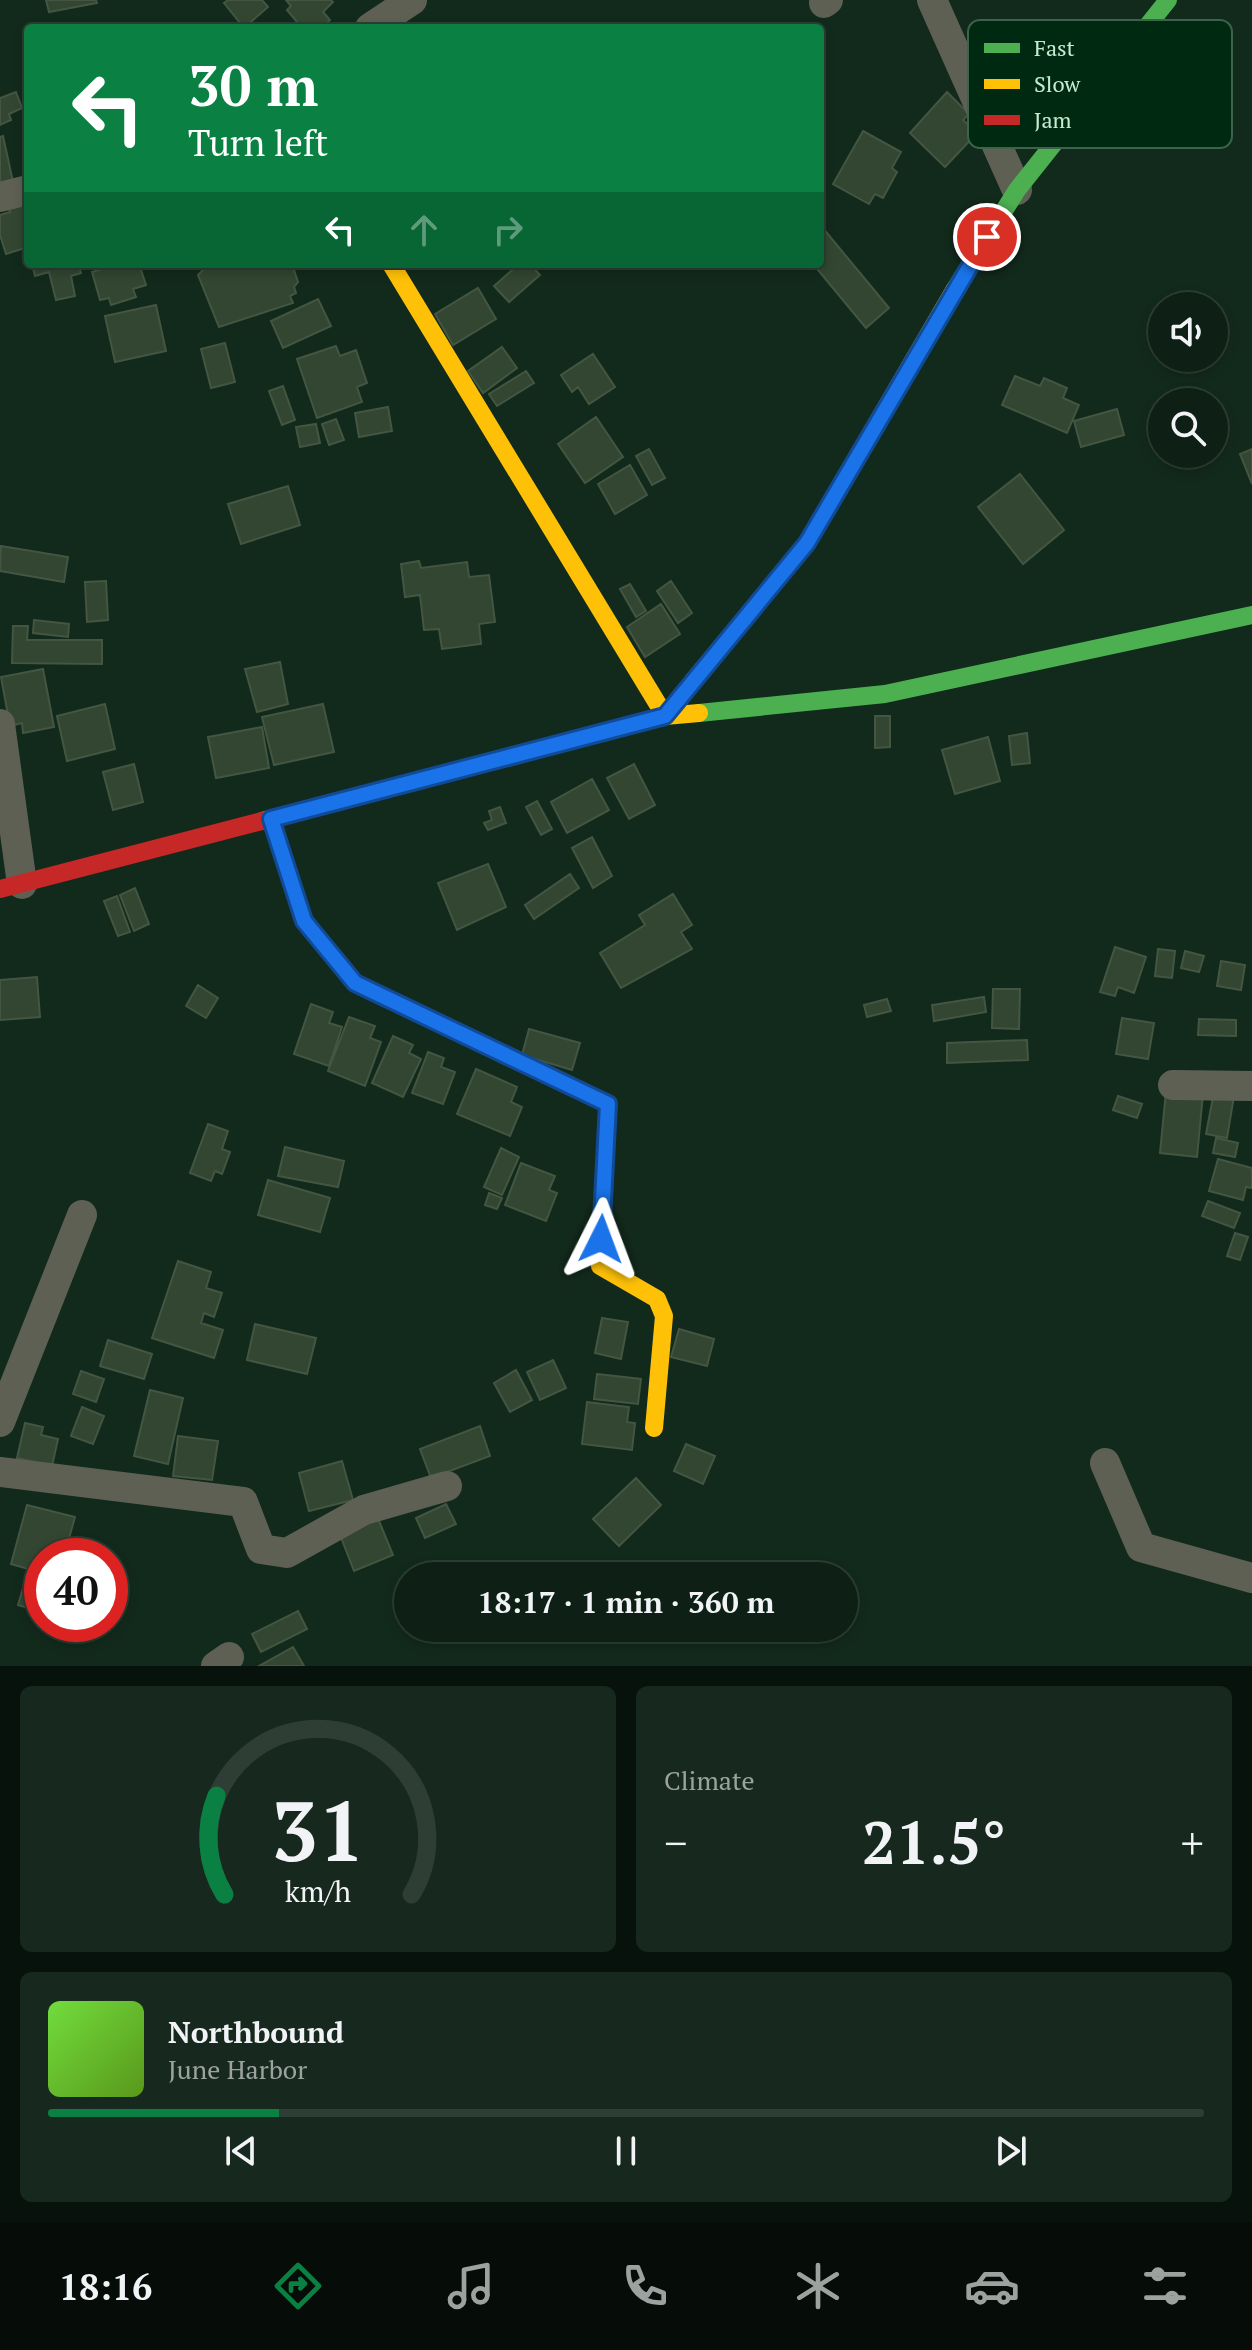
<!DOCTYPE html>
<html lang="en">
<head>
<meta charset="utf-8">
<style>
  :root { --surface:#0e2015; --page:#17281e; --text:#f1f3f6; --muted:#9ba3a0; --line:#2e3e34; --accent:#0b8043 }
  body { margin:0; font-family:"PT Serif",serif; background:var(--page); color:var(--text); height:100vh; display:flex; flex-direction:column; font-size:30px; white-space:nowrap }
  * { box-sizing:border-box; margin:0 }
  p { font-size:26px; color:var(--muted) }
  .icon { flex:none; width:44px; height:44px; fill:none; stroke:currentColor; stroke-width:2; stroke-linecap:round; stroke-linejoin:round }
  .map { position:relative; height:1666px; overflow:hidden }
  .panel { display:flex; flex-direction:column; gap:20px; padding:20px; background:#08120c; flex:1 }
  .panel>* { flex:none }
  .guide { position:absolute; left:24px; top:24px; width:800px; height:244px; border-radius:8px; box-shadow:0 4px 12px #0003,0 0 0 2px var(--line); background:#0b8043; color:#fff; overflow:hidden }
  .buttons { position:absolute; left:1148px; top:292px; display:grid; gap:16px }
  .buttons a { display:grid; place-items:center; width:80px; height:80px; border-radius:50%; background:var(--surface); box-shadow:0 4px 12px #0003,0 0 0 2px var(--line); font-size:40px }
  .speed { position:absolute; left:24px; top:1538px; display:flex; gap:16px; font-size:40px; font-weight:700; text-align:center }
  .speed>* { display:grid; place-content:center; width:104px; height:104px; border-radius:50%; background:var(--surface); box-shadow:0 4px 12px #0003,0 0 0 2px var(--line); line-height:1 }
  .speed .limit { border:12px solid #d22; background:#fff; color:#111 }
  .pin { position:absolute; display:grid; place-items:center; width:68px; height:68px; color:#fff; margin:-34px; border:4px solid #fff; border-radius:50%; box-shadow:0 2px 8px #0007 }
  .me { position:absolute; width:88px; margin:-44px; rotate:3deg; stroke-linejoin:round; filter:drop-shadow(0 0 6px #0008) }
  .turn { display:flex; align-items:center; gap:28px; height:168px; padding:0 32px; font-size:36px }
  .turn .icon { width:104px; height:104px; stroke-width:2.5 }
  .turn b { display:block; font-size:56px; line-height:68px }
  .lanes { display:flex; align-items:center; height:76px; padding:0 32px; background:#0003; justify-content:center; gap:40px; direction:ltr }
  .lanes .off { opacity:.35 }
  .big { font-size:60px; font-weight:800; line-height:1.1 }
  .panel .card { flex:1; display:flex; flex-direction:column; justify-content:center; gap:12px; min-width:0; padding:0 28px; border-radius:12px; background:var(--page) }
  .panel .dial { align-items:center; gap:0 }
  .dial svg { height:208px; overflow:visible; fill:none; stroke:var(--line); stroke-width:7; stroke-linecap:round; text-anchor:middle }
  .dial text { fill:var(--text); stroke:none }
  .song { display:flex; align-items:center; gap:24px }
  .cover { width:96px; height:96px; border-radius:12px; background:linear-gradient(135deg,hsl(100 70% 55%),hsl(90 70% 35%)) }
  .played { height:8px; border-radius:4px; background:linear-gradient(90deg,var(--accent) 20%,var(--line) 20%) }
  .keys { display:flex; justify-content:space-around; direction:ltr }
  .heat { display:flex; justify-content:space-between; align-items:center; font-size:44px; direction:ltr }
  .panel .tiles { flex:1; display:grid; gap:20px; grid-template-columns:1fr 1fr }
  .card:last-child { grid-column:span 2 }
  .trip { position:absolute; left:394px; top:1562px; width:464px; height:80px; border-radius:40px; background:var(--surface); box-shadow:0 4px 12px #0003,0 0 0 2px var(--line); font-weight:800; line-height:80px; text-align:center }
  .tabs { display:flex; height:128px; justify-content:space-around; align-items:center; background:#060d08; color:var(--muted) }
  .tabs .icon { width:56px; height:56px }
  .tabs .on { color:var(--accent) }
  .tabs b { font-size:36px; color:var(--text) }
  .map>svg:first-child { display:block }
</style>
</head>
<body>
<div class="map">
<svg width="1252" height="1666" viewBox="0 0 1252 1666">
  <rect width="100%" height="100%" fill="#122a1c"/>
  <!-- building -->
  <path fill="#324631" stroke="#445642" stroke-width="2" d="M46,0H96L97,3L49,12Z
    M228,0H262L268,7L244,28L224,3Z
    M286,0H331L333,2L323,12L330,20L321,28H302L287,10L291,6Z
    M16,92L22,108L9,114L11,120L0,125V98Z
    M947,92L969,114L963,120L977,133L945,167L910,133Z
    M863,131L901,152L892,168L897,172L883,198L875,194L869,204L833,184Z
    M3,136L13,182L0,185V137Z
    M28,197V247L6,254L0,235V215L10,212L7,204Z
    M822,227L889,308L866,328L813,264H820Z
    M32,264H78L81,273L71,276L75,296L56,300L49,272L35,276Z
    M120,264H139L146,285L133,289L136,297L111,305L109,298L100,300L92,272Z
    M209,264H292L298,282L294,287L296,293L290,296L293,303L219,327L198,275Z
    M519,264H530L540,275L509,302L494,286Z
    M478,288L496,319L453,345L435,314Z
    M318,299L331,326L283,348L271,321Z
    M156,305L166,351L115,362L105,316Z
    M225,343L235,382L211,388L201,349Z
    M336,346L340,356L356,350L367,383L357,387L362,402L317,418L297,359Z
    M502,347L517,368L483,393L468,371Z
    M593,354L615,387L589,404L578,387L572,392L561,375Z
    M526,371L534,383L497,406L489,394Z
    M1015,376L1040,386L1044,378L1067,388L1063,398L1079,405L1067,433L1002,405Z
    M283,386L295,420L282,425L269,391Z
    M388,407L392,431L359,437L355,413Z
    M1117,409L1124,435L1081,447L1074,421Z
    M596,417L623,457L585,483L558,444Z
    M336,419L344,440L329,445L322,424Z
    M316,424L320,443L300,447L296,427Z
    M649,449L665,478L652,485L636,456Z
    M1252,449V484L1240,454Z
    M630,465L647,495L615,514L598,484Z
    M1020,474L1064,530L1023,564L978,507Z
    M288,486L300,525L241,544L228,504Z
    M1,546L68,557L64,582L0,571Z
    M419,561L421,568L467,562L469,577L489,575L495,622L479,624L481,644L442,649L439,629L424,630L420,595L405,597L401,564Z
    M106,581L108,620L87,622L85,582Z
    M671,581L692,613L678,623L657,591Z
    M630,584L646,611L636,617L620,589Z
    M661,604L680,634L645,657L627,627Z
    M34,620L69,624L68,637L33,633Z
    M13,626H28L27,640H102V664L12,663Z
    M280,662L288,704L257,712L245,669Z
    M43,669L54,727L23,733L22,723L10,726L1,677Z
    M105,704L115,749L67,761L57,716Z
    M323,704L334,752L274,765L262,717Z
    M875,716H890V747L875,748Z
    M262,727L269,768L216,778L208,737Z
    M1027,733L1030,763L1012,765L1009,736Z
    M988,737L1000,781L955,794L942,750Z
    M134,764L143,802L113,810L103,772Z
    M634,764L655,805L629,819L607,778Z
    M592,779L609,810L567,833L551,802Z
    M537,801L552,829L541,835L526,807Z
    M500,807L506,823L488,830L484,823L492,820L489,811Z
    M592,837L612,876L593,888L572,848Z
    M488,864L506,907L457,930L438,883Z
    M570,874L579,888L534,919L525,905Z
    M135,888L149,924L134,931L120,895Z
    M673,894L692,925L681,932L692,949L621,988L600,953L645,925L639,915Z
    M117,896L130,932L118,936L104,901Z
    M1115,947L1146,957L1134,993L1118,987L1115,996L1100,992Z
    M1158,949L1175,951L1172,978L1155,976Z
    M1185,951L1204,956L1199,972L1181,968Z
    M1221,961L1245,965L1241,990L1217,986Z
    M37,977L40,1017L0,1020V980Z
    M198,985L218,998L206,1018L186,1006Z
    M993,989H1020L1019,1029L992,1028Z
    M984,997L986,1012L934,1021L932,1005Z
    M887,999L891,1011L867,1017L864,1005Z
    M311,1004L333,1012L329,1023L342,1027L329,1066L294,1054Z
    M349,1017L375,1026L370,1038L381,1042L365,1086L328,1071Z
    M1122,1018L1154,1023L1148,1059L1116,1054Z
    M1199,1019L1236,1020V1036L1198,1035Z
    M529,1029L580,1043L572,1070L522,1055Z
    M393,1036L413,1045L409,1053L421,1059L403,1097L372,1083Z
    M1027,1040L1028,1060L947,1063V1043Z
    M428,1052L444,1058L441,1067L455,1072L443,1104L412,1093Z
    M476,1069L517,1087L511,1102L522,1107L510,1136L457,1114Z
    M1166,1091L1203,1094L1197,1157L1160,1153Z
    M1214,1092L1234,1096L1227,1138L1206,1134Z
    M1118,1096L1142,1104L1137,1118L1113,1110Z
    M208,1124L228,1131L222,1149L230,1152L222,1174L215,1171L211,1181L190,1173Z
    M1216,1138L1238,1143L1235,1157L1213,1153Z
    M285,1147L344,1161L338,1187L278,1176Z
    M501,1148L519,1157L502,1195L484,1187Z
    M1218,1159L1252,1168V1188L1246,1187L1243,1200L1209,1191Z
    M521,1163L555,1176L549,1190L557,1193L546,1221L505,1205Z
    M268,1180L330,1198L320,1232L258,1215Z
    M489,1193L502,1198L497,1209L485,1205Z
    M1208,1201L1240,1213L1234,1228L1202,1216Z
    M1235,1233L1248,1237L1240,1260L1227,1256Z
    M178,1261L211,1272L206,1288L222,1293L214,1317L204,1313L201,1323L223,1330L214,1358L152,1338Z
    M602,1318L628,1322L621,1359L595,1353Z
    M255,1324L316,1338L307,1374L247,1360Z
    M679,1329L714,1339L707,1366L671,1357Z
    M108,1340L152,1354L144,1379L100,1366Z
    M553,1360L566,1388L540,1400L527,1372Z
    M516,1370L532,1400L510,1412L494,1383Z
    M81,1371L104,1379L96,1402L73,1394Z
    M597,1374L641,1379L638,1404L594,1399Z
    M150,1390L183,1398L168,1464L134,1456Z
    M587,1402L629,1407L627,1422L635,1423L632,1450L582,1444Z
    M82,1407L104,1416L93,1444L71,1436Z
    M25,1423L43,1427L41,1435L58,1439L52,1466L17,1458Z
    M480,1426L490,1456L431,1478L420,1449Z
    M178,1436L218,1441L212,1480L173,1476Z
    M686,1444L715,1456L703,1484L674,1471Z
    M342,1461L353,1500L309,1511L299,1473Z
    M636,1478L661,1505L619,1546L593,1519Z
    M446,1504L456,1524L425,1538L416,1518Z
    M27,1505L75,1517L64,1556H42V1573L11,1564Z
    M377,1516L393,1555L354,1571L339,1532Z
    M26,1578L42,1582V1612L18,1605Z
    M298,1611L307,1629L261,1652L252,1634Z
    M293,1647L304,1666H259Z"/>
  <g fill="none" stroke-linecap="round" stroke-linejoin="round">
    <!-- street -->
    <path stroke="#5e6054" stroke-width="30" d="M932,0L1017,190
      M824,3L828,0
      M370,28L412,0
      M0,197L28,190
      M0,724L22,884
      M1173,1085L1251,1086
      M0,1422L82,1215
      M1105,1463L1141,1547L1252,1578
      M0,1472L243,1502L261,1549L287,1553L364,1510L447,1486
      M216,1666L229,1657"/>
    <!-- fast -->
    <path stroke="#4caf50" stroke-width="18" d="M955,289L1017,190L1168,0
      M699,713L885,694L1252,615
      M262,821L665,716L693,681"/>
    <!-- slow -->
    <path stroke="#ffc107" stroke-width="18" d="M391,264L665,716L699,713
      M693,681L807,543L955,289
      M605,1162L600,1266L657,1299L664,1316L654,1428"/>
    <!-- jam -->
    <path stroke="#c62828" stroke-width="18" d="M271,819L304,921L355,983L608,1104L605,1162
      M0,889L262,821"/>
  </g>
  <g fill="none" stroke-linecap="round" stroke-linejoin="round">
    <!-- route casing -->
    <g stroke="#114b97" stroke-width="20">
      <path id="route" d="M601,1239L608,1104L355,983L304,921L271,819L665,716L807,543L987,237"/>
    </g>
    <!-- route -->
    <use href="#route" stroke="#1a73e8" stroke-width="14"/>
  </g>
  <!-- legend -->
  <rect x="968" y="20" width="264" height="128" rx="12" fill="#002911" stroke="#3b644a" stroke-width="2"/>
  <rect x="984" y="43" width="36" height="10" fill="#4caf50"/>
  <rect x="984" y="79" width="36" height="10" fill="#ffc107"/>
  <rect x="984" y="115" width="36" height="10" fill="#c62828"/>
  <g font-size="22" fill="#c6ecd0">
    <text x="1034" y="56">Fast</text>
    <text x="1034" y="92">Slow</text>
    <text x="1034" y="128">Jam</text>
  </g>
</svg>
<div class="buttons">
<a><svg class="icon" aria-label="sound" viewBox="0 0 24 24"><path d="M4 9h4l5-4v14l-5-4H4zM17 9q2 3 0 6"/></svg></a>
<a><svg class="icon" aria-label="search" viewBox="0 0 24 24"><circle cx="10" cy="10" r="6"/><path d="M15 15l6 6"/></svg></a>
</div>
<div class="speed"><div class="limit">40</div></div>
<div class="pin" style="left:987px;top:237px;background:#d93025"><svg class="icon" aria-label="arrive" viewBox="0 0 24 24"><path d="M6 21V4h12l-3 4 3 4H6"/></svg></div>
<svg class="me" style="left:601px;top:1239px" viewBox="-20 -20 40 40"><path d="M0-17L14 15 0 8-14 15z" fill="#1a73e8" stroke="#fff" stroke-width="4"/></svg>
<div class="trip">18:17 · 1 min · 360 m</div>
<div class="guide">
<div class="turn"><svg class="icon" aria-label="left" viewBox="0 0 24 24"><path d="M17 20v-9H6M10 6l-5 5 5 5"/></svg><div><b>30 m</b>Turn left</div></div>
<div class="lanes"><svg class="icon" aria-label="left" viewBox="0 0 24 24"><path d="M17 20v-9H6M10 6l-5 5 5 5"/></svg><svg class="icon off" aria-label="ahead" viewBox="0 0 24 24"><path d="M12 20V5M6 11l6-6 6 6"/></svg><svg class="icon off" aria-label="right" viewBox="0 0 24 24"><path d="M7 20v-9h11M14 6l5 5-5 5"/></svg></div>
</div>
</div>
<section class="panel">
<div class="tiles">
<div class="card dial"><svg viewBox="0 0 100 80">
<path d="M14 69A42 42 0 1 1 86 69"/>
<path d="M14 69A42 42 0 0 1 11 31" stroke="#0b8043"/>
<text x="50" y="56" font-size="32" font-weight="700">31</text>
<text x="50" y="72" font-size="11">km/h</text>
</svg></div>
<div class="card"><p>Climate</p>
<div class="heat"><a>−</a><b class="big">21.5°</b><a>+</a></div>
</div>
<div class="card">
<div class="song"><i class="cover"></i><div><b>Northbound</b><p>June Harbor</p></div></div>
<div class="played"></div>
<div class="keys"><svg class="icon" aria-label="previous" viewBox="0 0 24 24"><path d="M18 5L8 12l10 7zM5 5v14"/></svg><svg class="icon" aria-label="pause" viewBox="0 0 24 24"><path d="M8 5v14M16 5v14"/></svg><svg class="icon" aria-label="next" viewBox="0 0 24 24"><path d="M6 5l10 7-10 7zM19 5v14"/></svg></div>
</div>
</div>
</section>
<nav class="tabs">
<b>18:16</b>
<svg class="icon on" aria-label="directions" viewBox="0 0 24 24"><path d="M12 3l9 9-9 9-9-9zM9 14v-3h6M13 9l2 2-2 2"/></svg>
<svg class="icon" aria-label="music" viewBox="0 0 24 24"><path d="M9 18V5l10-2v13"/><circle cx="6" cy="18" r="3"/><circle cx="16" cy="16" r="3"/></svg>
<svg class="icon" aria-label="phone" viewBox="0 0 24 24"><path d="M5 4h4l2 5-3 2q2 4 5 5l2-3 5 2v4C11 20 4 13 5 4z"/></svg>
<svg class="icon" aria-label="climate" viewBox="0 0 24 24"><path d="M12 3v18M4 7l16 10M4 17L20 7"/></svg>
<svg class="icon" aria-label="car" viewBox="0 0 24 24"><path d="M5 17H2v-5l4-1 3-4h7l3 4 3 1v5h-3M9 17h6M6 11h13"/><circle cx="7" cy="17" r="2"/><circle cx="17" cy="17" r="2"/></svg>
<svg class="icon" aria-label="filters" viewBox="0 0 24 24"><path d="M4 7h16M4 17h16"/><circle cx="9" cy="7" r="2"/><circle cx="15" cy="17" r="2"/></svg>
</nav>
</body>
</html>
